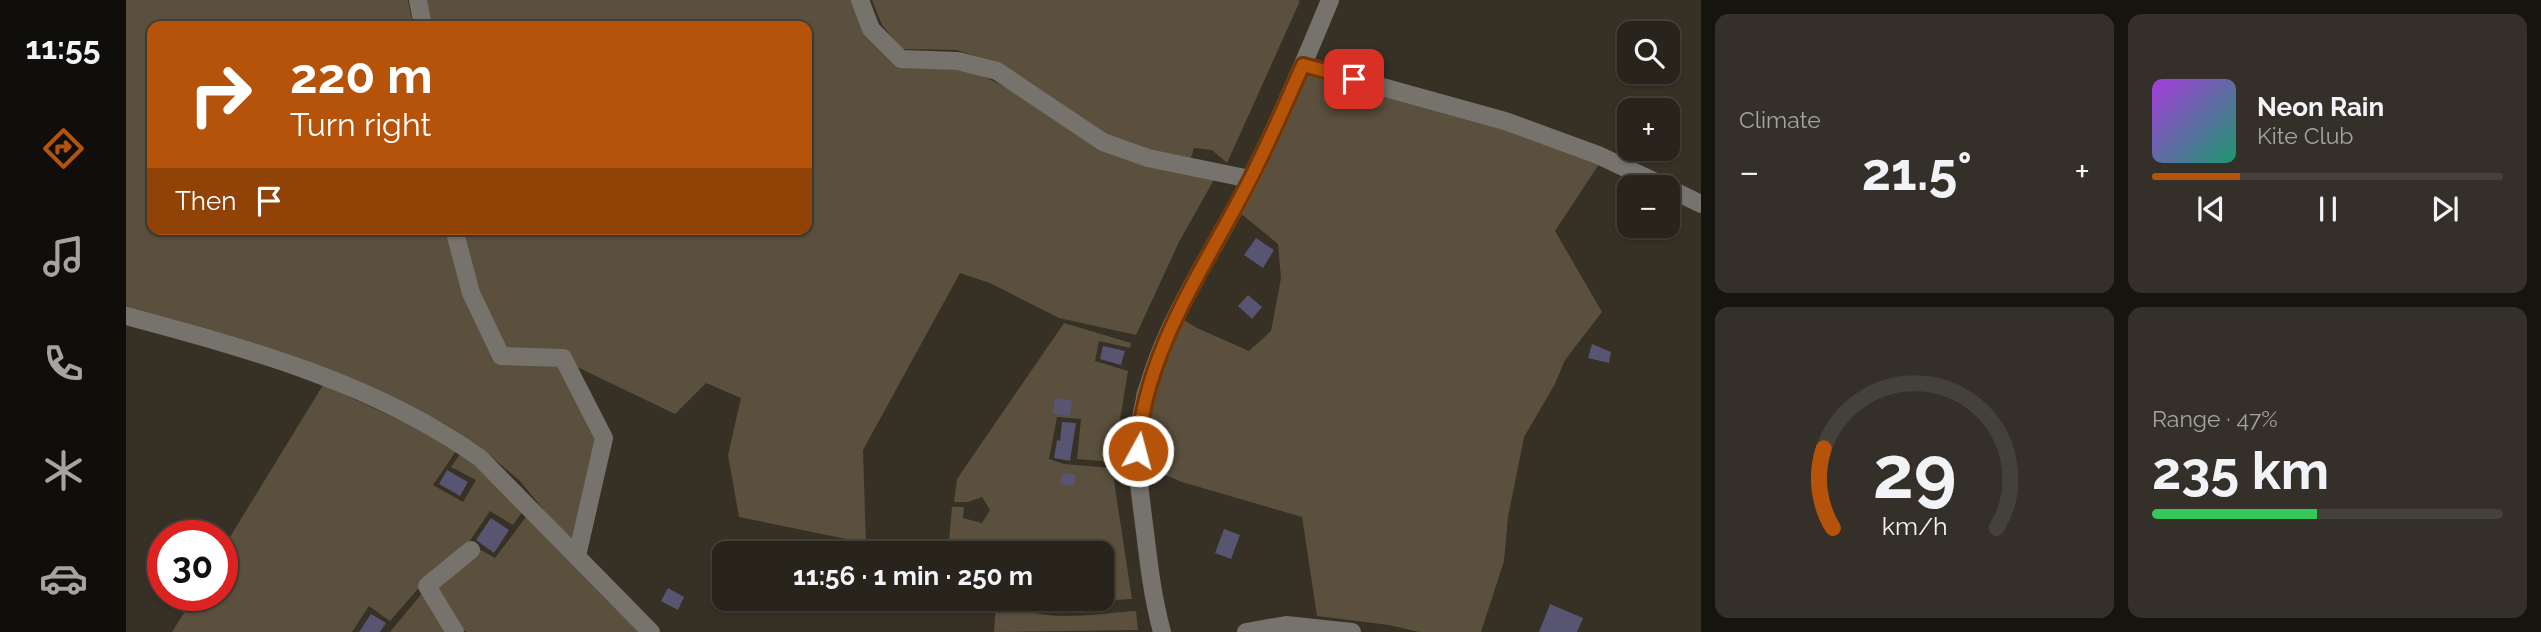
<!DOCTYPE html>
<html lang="en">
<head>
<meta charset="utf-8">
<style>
  :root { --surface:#28241c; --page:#343029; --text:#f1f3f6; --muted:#a5a4a3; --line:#44413b; --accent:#b45309 }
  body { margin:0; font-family:Raleway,sans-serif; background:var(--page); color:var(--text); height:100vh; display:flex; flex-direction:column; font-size:26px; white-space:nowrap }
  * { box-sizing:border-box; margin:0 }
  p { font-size:23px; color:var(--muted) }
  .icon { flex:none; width:38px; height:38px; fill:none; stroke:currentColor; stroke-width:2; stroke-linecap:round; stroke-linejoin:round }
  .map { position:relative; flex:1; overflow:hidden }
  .side { display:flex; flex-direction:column; gap:14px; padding:14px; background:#16140f; width:840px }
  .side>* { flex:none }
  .top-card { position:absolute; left:21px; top:21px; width:665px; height:214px; border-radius:14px; box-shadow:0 2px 5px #0004,0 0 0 2px var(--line); background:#b45309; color:#fff; overflow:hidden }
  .fabs { position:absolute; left:1491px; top:21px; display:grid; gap:14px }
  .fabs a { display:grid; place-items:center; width:63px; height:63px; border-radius:14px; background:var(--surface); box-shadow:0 2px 5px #0004,0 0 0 2px var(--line); font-size:35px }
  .speed { position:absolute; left:21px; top:520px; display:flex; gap:14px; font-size:35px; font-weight:700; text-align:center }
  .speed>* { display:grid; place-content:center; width:91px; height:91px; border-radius:50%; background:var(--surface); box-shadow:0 2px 5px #0004,0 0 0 2px var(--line); line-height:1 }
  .speed .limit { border:10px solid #d22; background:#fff; color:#111 }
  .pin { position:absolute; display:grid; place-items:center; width:60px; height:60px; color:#fff; margin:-30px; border-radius:14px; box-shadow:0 4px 10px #0006 }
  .me { position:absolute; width:77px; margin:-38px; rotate:7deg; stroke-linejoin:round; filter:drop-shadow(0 0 5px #0008) }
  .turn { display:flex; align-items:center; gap:24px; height:147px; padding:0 28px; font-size:32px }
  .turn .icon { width:91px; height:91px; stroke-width:2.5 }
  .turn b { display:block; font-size:49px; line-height:60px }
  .then { display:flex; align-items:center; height:66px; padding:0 28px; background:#0003; gap:14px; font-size:26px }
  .big { font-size:52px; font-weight:700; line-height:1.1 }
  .side .tile { flex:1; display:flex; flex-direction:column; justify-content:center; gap:10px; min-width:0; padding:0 24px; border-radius:14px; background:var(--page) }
  .side .dial { align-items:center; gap:0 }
  .dial svg { height:182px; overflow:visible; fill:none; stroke:var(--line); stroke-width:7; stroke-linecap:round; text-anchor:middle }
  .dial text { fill:var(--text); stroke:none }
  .song { display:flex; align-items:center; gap:21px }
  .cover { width:84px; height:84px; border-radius:10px; background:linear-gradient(135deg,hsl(280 70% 55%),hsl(160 70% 35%)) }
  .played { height:7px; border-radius:4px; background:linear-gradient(90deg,var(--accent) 25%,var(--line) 25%) }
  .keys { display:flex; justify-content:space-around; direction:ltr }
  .heat { display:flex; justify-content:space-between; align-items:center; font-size:38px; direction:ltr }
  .charge { height:10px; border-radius:5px; background:linear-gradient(90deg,#34c759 47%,var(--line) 0) }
  .side .tiles { flex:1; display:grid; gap:14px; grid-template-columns:repeat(2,1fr) }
  .trip { position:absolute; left:586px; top:541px; width:402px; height:70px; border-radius:14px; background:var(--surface); box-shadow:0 2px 5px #0004,0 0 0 2px var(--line); font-weight:700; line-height:70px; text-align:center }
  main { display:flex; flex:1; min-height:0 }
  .tabs { display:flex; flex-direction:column; width:126px; justify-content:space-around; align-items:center; background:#100e0b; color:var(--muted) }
  .tabs .icon { width:49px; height:49px }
  .tabs .on { color:var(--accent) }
  .tabs b { font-size:32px; color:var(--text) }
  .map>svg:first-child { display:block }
</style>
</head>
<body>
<main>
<nav class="tabs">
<b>11:55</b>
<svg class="icon on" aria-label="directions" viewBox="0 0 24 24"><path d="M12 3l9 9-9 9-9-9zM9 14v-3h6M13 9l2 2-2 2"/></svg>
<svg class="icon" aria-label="music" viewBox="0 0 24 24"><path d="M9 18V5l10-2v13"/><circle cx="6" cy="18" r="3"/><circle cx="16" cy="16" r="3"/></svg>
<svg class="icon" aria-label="phone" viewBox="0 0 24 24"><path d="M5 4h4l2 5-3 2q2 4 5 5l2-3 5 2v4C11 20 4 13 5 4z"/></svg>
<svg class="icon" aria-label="climate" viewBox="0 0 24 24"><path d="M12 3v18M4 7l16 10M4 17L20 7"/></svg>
<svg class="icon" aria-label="car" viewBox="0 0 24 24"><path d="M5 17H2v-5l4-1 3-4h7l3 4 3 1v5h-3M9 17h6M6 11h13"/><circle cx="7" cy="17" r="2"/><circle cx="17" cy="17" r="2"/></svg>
</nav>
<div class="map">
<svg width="1575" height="632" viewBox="0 0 1575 632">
  <rect width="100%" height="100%" fill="#363025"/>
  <!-- green -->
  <path fill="#5a503d" d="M0,0H282L287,26H26V229H319L336,290L372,364L432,363L471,439L447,545L393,480L354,447L319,424L213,373L126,343L0,309Z
    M301,0H729L743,34L807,67L849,72L883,89L945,129L1090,176L1053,242L1010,335L933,318L864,283L834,273L737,450L740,543L613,517L602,455L615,398L580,383L549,414L449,366L379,351L350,289L335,229H681V26H306Z
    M746,0H1171L1174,1L1101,163L1086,150L1068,148L1064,161L977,140L879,66L831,50L776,49L756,25Z
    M1169,68L1340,116L1473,164L1429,231L1476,312L1439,360L1429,384L1398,437L1382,517L1378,561L1355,632H1293L1263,625L1191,616L1176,517L1056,482L1009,462L1010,393L1043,311L1071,328L1123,351L1145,331L1155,278L1152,244L1108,208L1121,165Z
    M938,323L1005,343L1004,348L973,341L969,361L1002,371L987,462L951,459L955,419L931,417L923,459L938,464L986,468L1006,599L916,604L919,599L976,598V553H822L826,507H838L837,518L856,523L864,510L856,497L842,502H828L831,479Z
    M197,385L333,447L307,485L337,502L350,480L325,467L336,451L399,508L387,525L364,511L343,542L298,582L264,621L243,606L226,632H46L69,595H96V550Z
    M403,513L517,632H341L330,627L308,588L353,549L369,558Z
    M297,592L322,632H264Z
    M844,599H888C901,627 982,612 1010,611L1012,630L868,632L870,602Z"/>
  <!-- building -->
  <path fill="#575572" d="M1130,238L1148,250L1137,268L1118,255Z
    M1122,295L1136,307L1126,319L1112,306Z
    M1466,344L1485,352L1483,363L1462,358Z
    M977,346L999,351L995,365L974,359Z
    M929,398L946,400L944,416L927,414Z
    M936,422L950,423L944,461L928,458L931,440L934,441Z
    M321,470L342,482L334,496L313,484Z
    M936,473L950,475L948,486L934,484Z
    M365,518L383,530L368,553L350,540Z
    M1098,529L1114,535L1105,559L1089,553Z
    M542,588L558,597L552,610L535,601Z
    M1424,604L1457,618L1451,632H1413Z
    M245,614L260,623L254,632H233Z"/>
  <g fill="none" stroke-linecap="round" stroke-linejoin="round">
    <!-- minor -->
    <path stroke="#76736d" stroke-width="18" d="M292,0L297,26
      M734,0L745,29L775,59L832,61L871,71L977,142L1022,158L1124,179
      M1177,65L1379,121L1472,155L1540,187
      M1542,188L1575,204
      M328,229L345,293L375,356L437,358L478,438L451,556
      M0,316C123,349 249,383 354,458L525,632
      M329,632L301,586L345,550
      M1036,632C1027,599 1023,566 1019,532C1015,499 1009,466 1013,432C1023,342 1084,259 1124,180C1153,121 1179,61 1204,0
      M1120,632L1160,625L1226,632"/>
  </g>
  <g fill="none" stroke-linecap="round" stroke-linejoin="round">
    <!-- route casing -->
    <g stroke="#753606" stroke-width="18">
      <path id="route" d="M1012,451C1017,356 1075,273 1118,191C1140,150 1158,107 1177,65L1228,79"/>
    </g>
    <!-- route -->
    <use href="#route" stroke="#b45309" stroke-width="12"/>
  </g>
</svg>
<div class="fabs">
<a><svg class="icon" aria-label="search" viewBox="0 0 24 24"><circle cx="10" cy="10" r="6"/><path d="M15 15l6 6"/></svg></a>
<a>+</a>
<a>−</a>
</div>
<div class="speed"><div class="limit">30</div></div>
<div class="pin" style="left:1228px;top:79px;background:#d93025"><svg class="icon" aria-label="arrive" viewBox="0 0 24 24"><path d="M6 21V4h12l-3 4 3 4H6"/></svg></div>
<svg class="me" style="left:1012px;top:451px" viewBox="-20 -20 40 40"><circle r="17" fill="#b45309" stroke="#fff" stroke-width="3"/><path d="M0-11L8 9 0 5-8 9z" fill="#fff"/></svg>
<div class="trip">11:56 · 1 min · 250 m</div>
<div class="top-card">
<div class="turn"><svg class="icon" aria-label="right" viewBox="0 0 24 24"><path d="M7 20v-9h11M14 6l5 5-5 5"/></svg><div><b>220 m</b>Turn right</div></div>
<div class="then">Then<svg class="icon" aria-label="arrive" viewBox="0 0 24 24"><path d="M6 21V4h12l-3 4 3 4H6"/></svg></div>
</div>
</div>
<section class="side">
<div class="tiles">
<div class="tile"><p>Climate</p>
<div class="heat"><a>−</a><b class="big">21.5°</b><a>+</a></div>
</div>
<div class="tile">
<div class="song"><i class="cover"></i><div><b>Neon Rain</b><p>Kite Club</p></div></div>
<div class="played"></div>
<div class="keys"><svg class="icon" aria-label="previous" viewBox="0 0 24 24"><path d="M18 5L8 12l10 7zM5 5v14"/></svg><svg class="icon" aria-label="pause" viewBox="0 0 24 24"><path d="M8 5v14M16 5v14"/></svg><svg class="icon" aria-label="next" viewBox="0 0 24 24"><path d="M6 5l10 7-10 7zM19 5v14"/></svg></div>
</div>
<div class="tile dial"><svg viewBox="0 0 100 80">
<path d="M14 69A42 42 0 1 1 86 69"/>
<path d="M14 69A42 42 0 0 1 10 34" stroke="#b45309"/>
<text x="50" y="56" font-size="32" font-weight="700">29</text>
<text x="50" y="72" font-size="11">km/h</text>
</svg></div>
<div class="tile"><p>Range · 47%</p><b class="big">235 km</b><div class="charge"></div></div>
</div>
</section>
</main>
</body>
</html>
